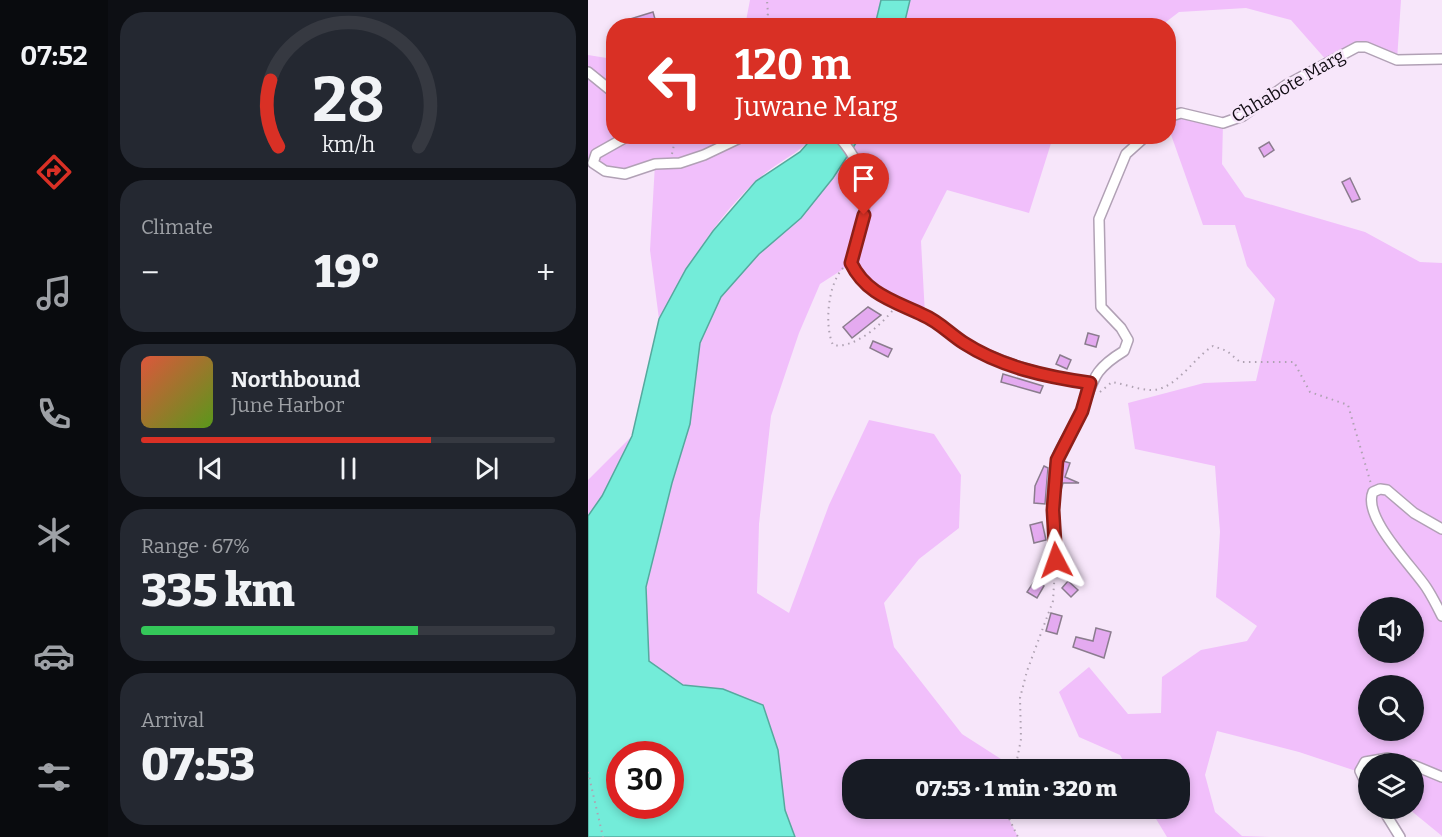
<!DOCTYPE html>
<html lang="en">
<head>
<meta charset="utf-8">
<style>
  :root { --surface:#171b24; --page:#242831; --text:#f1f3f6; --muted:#9ea1a6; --line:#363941; --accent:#d93025 }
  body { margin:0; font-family:Bitter,serif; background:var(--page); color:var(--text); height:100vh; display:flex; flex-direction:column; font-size:22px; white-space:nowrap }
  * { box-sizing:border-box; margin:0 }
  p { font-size:20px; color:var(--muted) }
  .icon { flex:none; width:33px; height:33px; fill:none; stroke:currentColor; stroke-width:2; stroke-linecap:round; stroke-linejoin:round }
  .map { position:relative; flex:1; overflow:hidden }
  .details { display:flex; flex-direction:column; gap:12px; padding:12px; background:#0d0f14; width:480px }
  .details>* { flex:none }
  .guide { position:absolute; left:18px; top:18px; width:570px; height:126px; border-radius:24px; box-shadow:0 3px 9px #0003; background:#d93025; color:#fff; overflow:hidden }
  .controls { position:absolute; left:770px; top:597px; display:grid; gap:12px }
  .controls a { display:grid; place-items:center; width:66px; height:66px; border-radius:50%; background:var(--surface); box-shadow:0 3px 9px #0003; font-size:30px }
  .speed { position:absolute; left:18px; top:741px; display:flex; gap:12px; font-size:30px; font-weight:700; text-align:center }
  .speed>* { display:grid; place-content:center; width:78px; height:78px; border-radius:50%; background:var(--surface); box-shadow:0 3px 9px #0003; line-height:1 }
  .speed .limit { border:9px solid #d22; background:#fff; color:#111 }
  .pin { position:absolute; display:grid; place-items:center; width:51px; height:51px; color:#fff; margin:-62px -26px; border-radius:50% 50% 50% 0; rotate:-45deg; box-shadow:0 0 6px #0007 }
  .pin .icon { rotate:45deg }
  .me { position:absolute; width:66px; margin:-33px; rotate:356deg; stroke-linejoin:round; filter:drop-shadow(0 0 4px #0008) }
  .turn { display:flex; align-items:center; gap:21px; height:126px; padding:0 30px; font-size:27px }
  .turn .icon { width:78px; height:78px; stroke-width:2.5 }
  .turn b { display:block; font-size:42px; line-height:51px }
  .big { font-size:45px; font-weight:800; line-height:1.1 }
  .details .widget { flex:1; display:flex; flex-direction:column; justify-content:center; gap:9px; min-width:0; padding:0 21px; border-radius:24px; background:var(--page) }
  .details .dial { align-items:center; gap:0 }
  .dial svg { height:156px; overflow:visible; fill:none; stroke:var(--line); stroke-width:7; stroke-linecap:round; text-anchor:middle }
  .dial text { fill:var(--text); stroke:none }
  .song { display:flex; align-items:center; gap:18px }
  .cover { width:72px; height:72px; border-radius:9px; background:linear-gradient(135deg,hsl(10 70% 55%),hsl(90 70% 35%)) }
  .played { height:6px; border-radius:3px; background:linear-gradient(90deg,var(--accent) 70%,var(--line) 70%) }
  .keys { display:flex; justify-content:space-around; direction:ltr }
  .heat { display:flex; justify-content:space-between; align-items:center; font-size:33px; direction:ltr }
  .charge { height:9px; border-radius:4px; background:linear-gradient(90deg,#34c759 67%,var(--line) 0) }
  .trip { position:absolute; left:254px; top:759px; width:348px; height:60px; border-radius:24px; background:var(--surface); box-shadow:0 3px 9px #0003; font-weight:800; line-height:60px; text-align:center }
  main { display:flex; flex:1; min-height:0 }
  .dock { display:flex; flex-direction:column; width:108px; justify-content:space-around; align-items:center; background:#090b0e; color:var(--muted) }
  .dock .icon { width:42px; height:42px }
  .dock .selected { color:var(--accent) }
  .dock b { font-size:27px; color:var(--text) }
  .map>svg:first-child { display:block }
</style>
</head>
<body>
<main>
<nav class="dock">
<b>07:52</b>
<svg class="icon selected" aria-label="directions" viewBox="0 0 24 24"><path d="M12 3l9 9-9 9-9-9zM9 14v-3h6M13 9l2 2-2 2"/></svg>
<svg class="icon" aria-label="music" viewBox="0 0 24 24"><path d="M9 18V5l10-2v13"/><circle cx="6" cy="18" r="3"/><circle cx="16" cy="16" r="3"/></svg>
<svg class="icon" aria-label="phone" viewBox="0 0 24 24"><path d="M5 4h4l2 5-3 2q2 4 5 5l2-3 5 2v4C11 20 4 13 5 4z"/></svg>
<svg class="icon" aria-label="climate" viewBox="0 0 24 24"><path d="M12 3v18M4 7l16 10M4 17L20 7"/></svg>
<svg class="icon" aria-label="car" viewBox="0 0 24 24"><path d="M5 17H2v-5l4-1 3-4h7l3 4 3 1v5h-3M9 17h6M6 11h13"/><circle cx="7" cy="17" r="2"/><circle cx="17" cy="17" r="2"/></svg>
<svg class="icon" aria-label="filters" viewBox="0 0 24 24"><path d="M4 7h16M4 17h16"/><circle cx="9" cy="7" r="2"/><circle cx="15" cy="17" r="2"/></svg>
</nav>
<section class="details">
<div class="widget dial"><svg viewBox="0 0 100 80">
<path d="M14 69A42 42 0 1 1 86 69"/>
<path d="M14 69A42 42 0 0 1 10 35" stroke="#d93025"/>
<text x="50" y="56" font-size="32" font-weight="700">28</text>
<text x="50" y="72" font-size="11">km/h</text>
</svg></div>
<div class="widget"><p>Climate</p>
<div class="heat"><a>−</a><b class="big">19°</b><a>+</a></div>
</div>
<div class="widget">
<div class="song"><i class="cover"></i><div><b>Northbound</b><p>June Harbor</p></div></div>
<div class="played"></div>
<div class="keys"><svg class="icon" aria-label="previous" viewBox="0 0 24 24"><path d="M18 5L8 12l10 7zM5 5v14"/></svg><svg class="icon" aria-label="pause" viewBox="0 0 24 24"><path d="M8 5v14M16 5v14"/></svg><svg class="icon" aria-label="next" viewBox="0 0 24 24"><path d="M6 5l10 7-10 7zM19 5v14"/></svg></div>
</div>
<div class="widget"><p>Range · 67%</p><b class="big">335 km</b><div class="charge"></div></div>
<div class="widget"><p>Arrival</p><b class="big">07:53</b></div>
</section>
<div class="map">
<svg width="854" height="837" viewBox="0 0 854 837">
  <rect width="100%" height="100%" fill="#f7e6fa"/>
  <!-- green -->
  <path fill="#f1bffb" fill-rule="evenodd" d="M162,0H293L287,25L157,26Z
    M322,0H813L809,60L778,47L740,62L703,20L658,8L591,12L574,25L316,26Z
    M0,55L25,59L26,136L225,137C208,156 185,164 167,182C126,220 97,270 71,319L62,250L67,164L37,174L5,163L0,164Z
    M593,113L635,123L634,164L657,197L777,232L832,262L854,263V836L821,809L825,808V764H780V775L711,752L629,731L617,775L627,812L654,836L682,837H579L562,809L591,808V770L540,769L532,755L491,737L471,692L501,667L540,714L573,713L574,677L613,650L659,641L669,626L628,597L632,532L627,466L547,449L540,403L616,383L668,381L687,299L659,266L647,225H615L581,129V117ZM780,608H825V652H780ZM780,686H825V730H780Z
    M272,137H465L441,213L359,190L333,241L337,315L281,289L263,264L232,284L211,333L183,416L171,524L169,593L201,613L241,505L281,420L346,434L373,475L371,528L331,559L296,603L306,647L374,734L427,768L264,770V808L416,809L430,837H207L197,810L190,750L135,689L95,685L60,661L58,587L84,483L102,424L112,343L133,297L171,254L213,218L245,178Z
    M44,436L14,496L0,516V480Z"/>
  <!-- water -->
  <path fill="#73ecd9" stroke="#56a99e" stroke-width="1.5" fill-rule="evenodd" d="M293,0H322L316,25H287Z
    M225,137H272L245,178L213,218L171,254L133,297L112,343L102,424L84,483L58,587L61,661L95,685L135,689L175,705L190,750L197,810L207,837H0V516L14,496L44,436L71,319L98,269L125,231L168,181L212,152ZM32,754H82V806H32Z"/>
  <!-- building -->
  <path fill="#e4aaf0" stroke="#8b7c8e" stroke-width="1.5" d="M65,12L69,26H29V23Z
    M681,142L686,150L676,157L671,148Z
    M762,178L772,199L764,202L754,182Z
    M280,307L293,315L264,338L255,327Z
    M500,333L511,336L508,347L497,344Z
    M285,341L304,349L300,357L282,348Z
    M472,355L483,360L479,369L468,364Z
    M415,374L455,386L452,393L413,382Z
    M475,461L482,463L477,477L491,483H475L473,490Z
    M456,466L460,468L457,504L446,503L447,486Z
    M454,522L458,540L446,543L442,525Z
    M447,580L456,586L449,598L439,592Z
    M480,581L490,590L483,597L474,588Z
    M463,613L474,616L469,634L458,631Z
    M508,628L523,632L516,658L485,647L488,637L505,641Z"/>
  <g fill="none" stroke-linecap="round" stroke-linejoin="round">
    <!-- minor casing -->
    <g stroke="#b1a1b5" stroke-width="12">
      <path id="minor" d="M0,72L26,93
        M580,117L593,113L635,123L655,116L698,85L769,47H778L809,60L854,59
        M40,136L8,154L5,163L17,171L37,174L67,164L92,163L116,155L156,136
        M250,136C288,177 279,215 263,263C278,294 305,301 335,314C351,322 364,337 380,346C419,365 459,377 502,383
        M854,529L826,513L799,490L792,489L785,492C774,517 824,566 838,587C844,596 849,606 854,616
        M468,560C466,528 460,489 469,458C474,442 486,429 493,413C506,381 503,371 536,351L540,340L533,328L513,307L511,219L538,154L558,136
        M825,765L854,777
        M780,788L772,771L777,762L800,758L821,764
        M794,808L812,837"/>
    </g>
    <!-- path -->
    <path stroke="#afa2b2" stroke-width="2" stroke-dasharray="1.5 4.5" stroke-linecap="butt" d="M174,26L180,14L179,0
      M84,154L87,140L93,136
      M255,268C240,284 236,325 245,345C266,349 292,326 305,310
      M512,392L524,382C536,384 549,389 561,390C587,392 606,357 625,346L639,351L652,362H706L722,392L760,405L783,484
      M427,770L433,739L432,698L439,671L465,601L467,568
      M0,772L15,837
      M416,808L430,837"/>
    <!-- minor -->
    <use href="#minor" stroke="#fff" stroke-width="9"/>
  </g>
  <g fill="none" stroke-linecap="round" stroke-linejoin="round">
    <!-- route casing -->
    <g stroke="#8d1f18" stroke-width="15">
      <path id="route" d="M276,215L263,263C278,294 306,301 335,315C350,321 362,334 376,343C413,367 459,377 502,383L494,411L469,460L465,510L468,560"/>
    </g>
    <!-- route -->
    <use href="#route" stroke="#d93025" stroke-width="10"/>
  </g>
  <g text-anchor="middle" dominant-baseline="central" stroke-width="5" stroke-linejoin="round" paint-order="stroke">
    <!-- street labels -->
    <g font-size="18" fill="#120d14" stroke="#f7e6fa">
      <text transform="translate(700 86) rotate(-30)">Chhabote Marg</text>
    </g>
  </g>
</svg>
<div class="controls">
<a><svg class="icon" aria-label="sound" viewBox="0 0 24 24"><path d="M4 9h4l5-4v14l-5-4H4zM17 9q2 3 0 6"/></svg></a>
<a><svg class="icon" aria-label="search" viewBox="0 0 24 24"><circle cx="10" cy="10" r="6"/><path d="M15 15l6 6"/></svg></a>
<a><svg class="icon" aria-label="layers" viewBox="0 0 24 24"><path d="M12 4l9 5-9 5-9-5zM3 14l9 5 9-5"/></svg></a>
</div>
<div class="speed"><div class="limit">30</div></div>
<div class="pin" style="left:276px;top:215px;background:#d93025"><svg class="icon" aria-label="arrive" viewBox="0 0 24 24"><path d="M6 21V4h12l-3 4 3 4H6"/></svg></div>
<svg class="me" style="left:468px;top:560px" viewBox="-20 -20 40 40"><path d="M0-17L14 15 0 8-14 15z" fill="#d93025" stroke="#fff" stroke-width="4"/></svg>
<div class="trip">07:53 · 1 min · 320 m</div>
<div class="guide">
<div class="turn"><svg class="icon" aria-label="left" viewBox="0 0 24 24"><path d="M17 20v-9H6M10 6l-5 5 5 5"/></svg><div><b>120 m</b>Juwane Marg</div></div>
</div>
</div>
</main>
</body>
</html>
